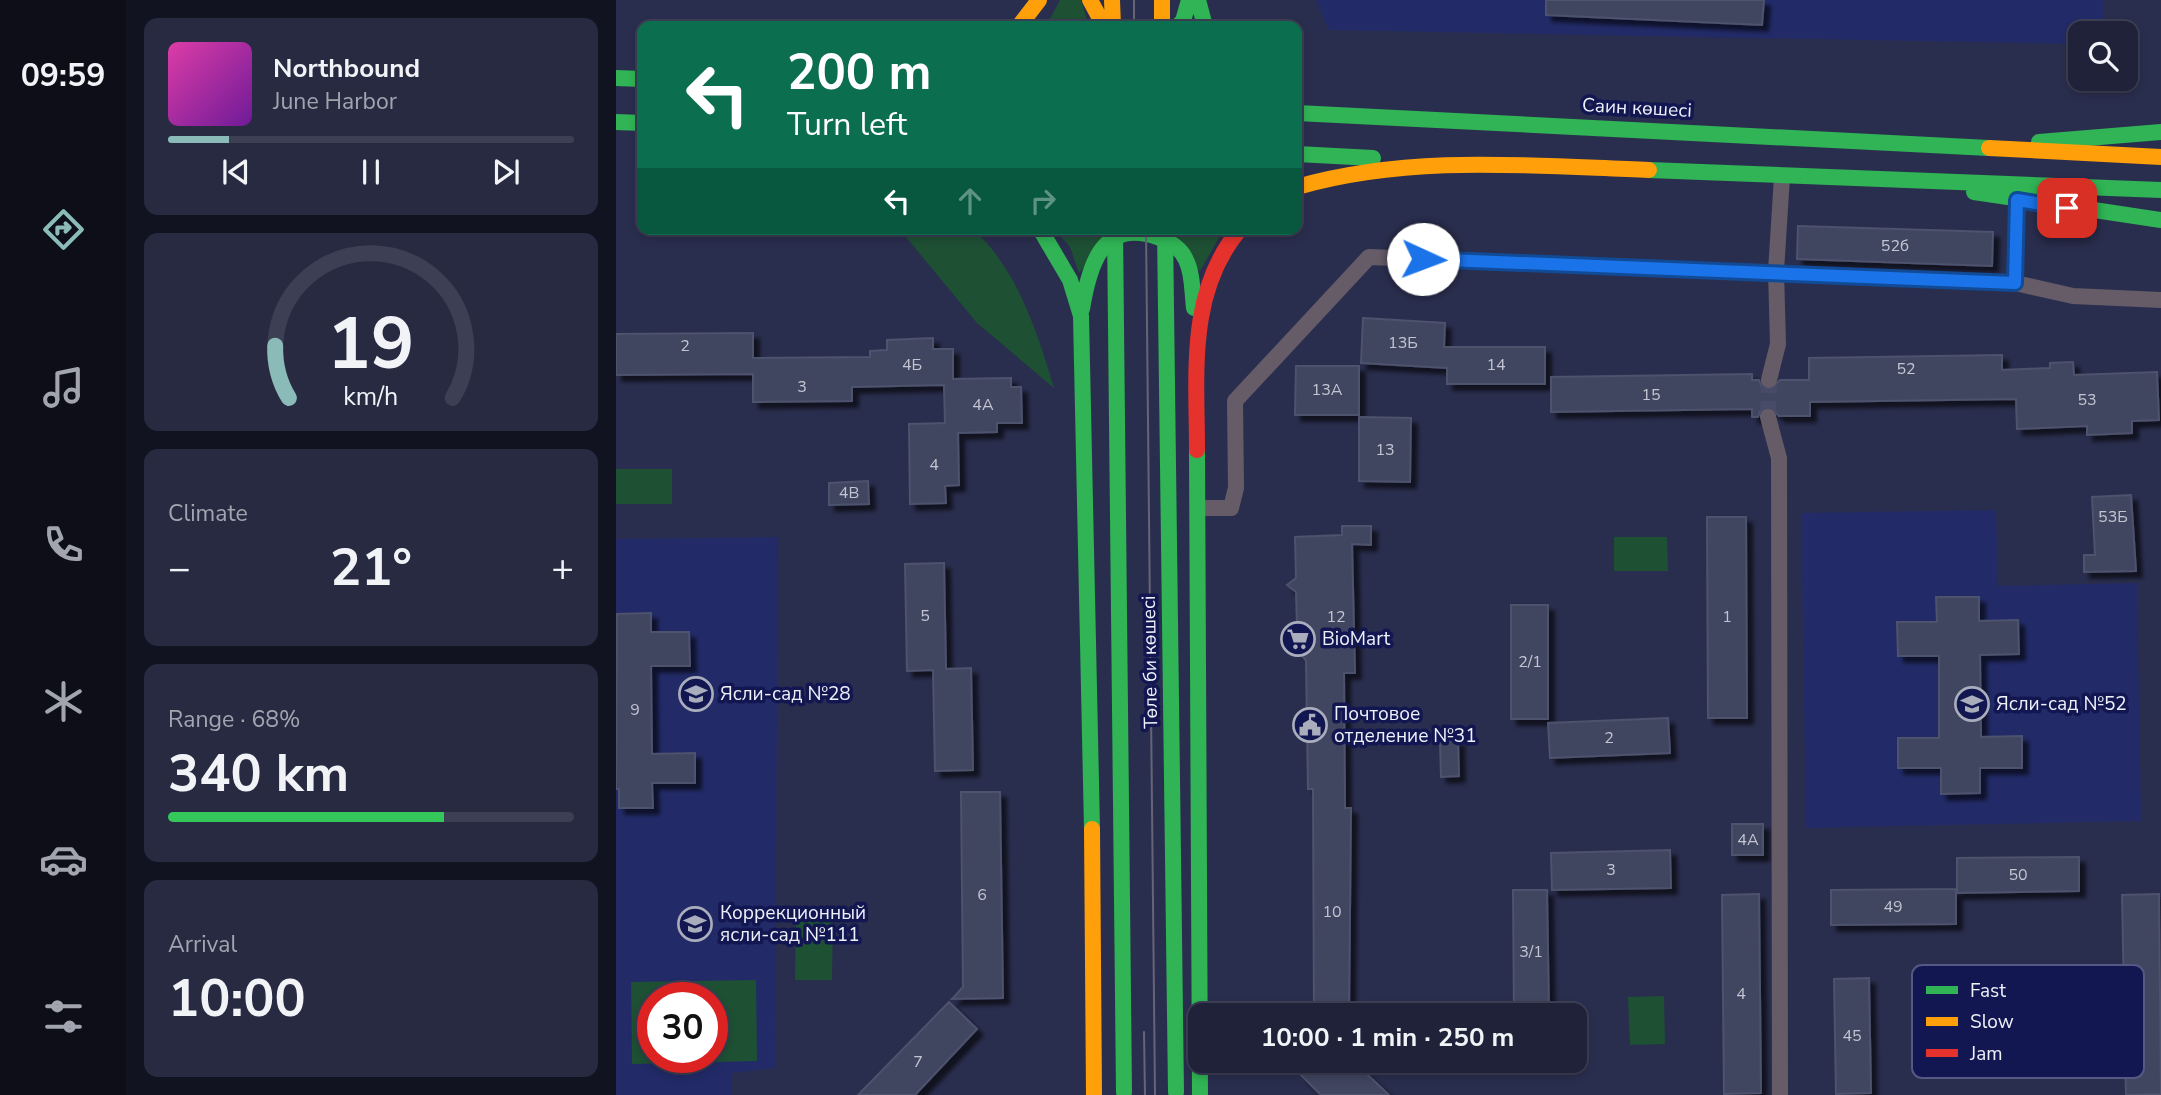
<!DOCTYPE html>
<html lang="en">
<head>
<meta charset="utf-8">
<style>
  :root { --surface:#20223a; --page:#282a42; --text:#f1f3f6; --muted:#a2a4af; --line:#3d3f54; --accent:#8bbbb9 }
  body { margin:0; font-family:"Nunito Sans",sans-serif; background:var(--page); color:var(--text); height:100vh; display:flex; flex-direction:column; font-size:26px; white-space:nowrap }
  * { box-sizing:border-box; margin:0 }
  p { font-size:23px; color:var(--muted) }
  .icon { flex:none; width:38px; height:38px; fill:none; stroke:currentColor; stroke-width:2; stroke-linecap:round; stroke-linejoin:round }
  .map { position:relative; flex:1; overflow:hidden }
  .sheet { display:flex; flex-direction:column; gap:18px; padding:18px; background:#121320; width:490px }
  .sheet>* { flex:none }
  .banner { position:absolute; left:21px; top:21px; width:665px; height:214px; border-radius:14px; box-shadow:0 4px 10px #0003,0 0 0 2px var(--line); background:#0b6e4f; color:#fff; overflow:hidden }
  .tools { position:absolute; left:1452px; top:21px; display:grid; gap:14px }
  .tools a { display:grid; place-items:center; width:70px; height:70px; border-radius:14px; background:var(--surface); box-shadow:0 4px 10px #0003,0 0 0 2px var(--line); font-size:35px }
  .speed { position:absolute; left:21px; top:982px; display:flex; gap:14px; font-size:35px; font-weight:700; text-align:center }
  .speed>* { display:grid; place-content:center; width:91px; height:91px; border-radius:50%; background:var(--surface); box-shadow:0 4px 10px #0003,0 0 0 2px var(--line); line-height:1 }
  .speed .limit { border:10px solid #d22; background:#fff; color:#111 }
  .pin { position:absolute; display:grid; place-items:center; width:60px; height:60px; color:#fff; margin:-30px; border-radius:14px; box-shadow:0 4px 10px #0006 }
  .me { position:absolute; width:77px; margin:-38px; rotate:92deg; stroke-linejoin:round; filter:drop-shadow(0 0 5px #0008) }
  .turn { display:flex; align-items:center; gap:24px; height:147px; padding:0 35px; font-size:32px }
  .turn .icon { width:91px; height:91px; stroke-width:2.5 }
  .turn b { display:block; font-size:49px; line-height:60px }
  .lanes { display:flex; align-items:center; height:66px; padding:0 35px; background:#0003; justify-content:center; gap:35px; direction:ltr }
  .lanes .off { opacity:.35 }
  .big { font-size:52px; font-weight:700; line-height:1.1 }
  .sheet .widget { flex:1; display:flex; flex-direction:column; justify-content:center; gap:10px; min-width:0; padding:0 24px; border-radius:14px; background:var(--page) }
  .sheet .dial { align-items:center; gap:0 }
  .dial svg { height:182px; overflow:visible; fill:none; stroke:var(--line); stroke-width:7; stroke-linecap:round; text-anchor:middle }
  .dial text { fill:var(--text); stroke:none }
  .song { display:flex; align-items:center; gap:21px }
  .cover { width:84px; height:84px; border-radius:10px; background:linear-gradient(135deg,hsl(320 70% 55%),hsl(280 70% 35%)) }
  .played { height:7px; border-radius:4px; background:linear-gradient(90deg,var(--accent) 15%,var(--line) 15%) }
  .keys { display:flex; justify-content:space-around; direction:ltr }
  .heat { display:flex; justify-content:space-between; align-items:center; font-size:38px; direction:ltr }
  .charge { height:10px; border-radius:5px; background:linear-gradient(90deg,#34c759 68%,var(--line) 0) }
  .trip { position:absolute; left:572px; top:1003px; width:399px; height:70px; border-radius:14px; background:var(--surface); box-shadow:0 4px 10px #0003,0 0 0 2px var(--line); font-weight:700; line-height:70px; text-align:center }
  main { display:flex; flex:1; min-height:0 }
  .dock { display:flex; flex-direction:column; width:126px; justify-content:space-around; align-items:center; background:#0d0e17; color:var(--muted) }
  .dock .icon { width:49px; height:49px }
  .dock .active { color:var(--accent) }
  .dock b { font-size:32px; color:var(--text) }
  .map>svg:first-child { display:block }
</style>
</head>
<body>
<main>
<nav class="dock">
<b>09:59</b>
<svg class="icon active" aria-label="directions" viewBox="0 0 24 24"><path d="M12 3l9 9-9 9-9-9zM9 14v-3h6M13 9l2 2-2 2"/></svg>
<svg class="icon" aria-label="music" viewBox="0 0 24 24"><path d="M9 18V5l10-2v13"/><circle cx="6" cy="18" r="3"/><circle cx="16" cy="16" r="3"/></svg>
<svg class="icon" aria-label="phone" viewBox="0 0 24 24"><path d="M5 4h4l2 5-3 2q2 4 5 5l2-3 5 2v4C11 20 4 13 5 4z"/></svg>
<svg class="icon" aria-label="climate" viewBox="0 0 24 24"><path d="M12 3v18M4 7l16 10M4 17L20 7"/></svg>
<svg class="icon" aria-label="car" viewBox="0 0 24 24"><path d="M5 17H2v-5l4-1 3-4h7l3 4 3 1v5h-3M9 17h6M6 11h13"/><circle cx="7" cy="17" r="2"/><circle cx="17" cy="17" r="2"/></svg>
<svg class="icon" aria-label="filters" viewBox="0 0 24 24"><path d="M4 7h16M4 17h16"/><circle cx="9" cy="7" r="2"/><circle cx="15" cy="17" r="2"/></svg>
</nav>
<section class="sheet">
<div class="widget">
<div class="song"><i class="cover"></i><div><b>Northbound</b><p>June Harbor</p></div></div>
<div class="played"></div>
<div class="keys"><svg class="icon" aria-label="previous" viewBox="0 0 24 24"><path d="M18 5L8 12l10 7zM5 5v14"/></svg><svg class="icon" aria-label="pause" viewBox="0 0 24 24"><path d="M8 5v14M16 5v14"/></svg><svg class="icon" aria-label="next" viewBox="0 0 24 24"><path d="M6 5l10 7-10 7zM19 5v14"/></svg></div>
</div>
<div class="widget dial"><svg viewBox="0 0 100 80">
<path d="M14 69A42 42 0 1 1 86 69"/>
<path d="M14 69A42 42 0 0 1 8 46" stroke="#8bbbb9"/>
<text x="50" y="56" font-size="32" font-weight="700">19</text>
<text x="50" y="72" font-size="11">km/h</text>
</svg></div>
<div class="widget"><p>Climate</p>
<div class="heat"><a>−</a><b class="big">21°</b><a>+</a></div>
</div>
<div class="widget"><p>Range · 68%</p><b class="big">340 km</b><div class="charge"></div></div>
<div class="widget"><p>Arrival</p><b class="big">10:00</b></div>
</section>
<div class="map">
<svg width="1545" height="1095" viewBox="0 0 1545 1095">
  <defs>
    <filter id="shadow"><feDropShadow dx="6" dy="6" stdDeviation="2" flood-color="#0009"/></filter>
  </defs>
  <rect width="100%" height="100%" fill="#2a2e4e"/>
  <!-- built -->
  <path fill="#222b68" fill-rule="evenodd" d="M700,0H1487V33H1465V44L713,30Z
    M1380,510L1382,586L1521,583L1525,821L1190,828L1185,513Z
    M162,537L159,1068L115,1073V1095H0V539ZM37,998H96V1057H37Z"/>
  <!-- green -->
  <path fill="#1e5034" fill-rule="evenodd" d="M444,0H465L473,26H424L435,17Z
    M270,229H357C402,270 421,332 438,388L361,323L285,231Z
    M438,229H501L463,273L454,247Z
    M538,229H608L584,271Z
    M0,469H56V504H0Z
    M998,537H1051L1052,571H998Z
    M180,913H217L216,980H179Z
    M140,980L141,1061L16,1064L15,982ZM37,998H96V1057H37Z
    M1048,996L1049,1044L1014,1045L1012,997Z"/>
  <!-- building -->
  <path fill="#414560" stroke="#4e526d" stroke-width="2" filter="url(#shadow)" d="M930,0H1148L1146,25L930,15Z
    M1182,226L1377,232L1376,266L1181,259Z
    M747,318L829,323L828,347H929V384H831V368L745,363Z
    M137,333V358L254,357V351L271,350V340L317,338V349H337V379L395,378V387H405L406,423H381V432L342,433L343,485L329,486L330,503L294,504L293,424L329,423L328,385L236,387V401L137,402V374L0,375V334Z
    M1386,355V370L1434,368V363L1457,362L1458,375L1541,372L1543,420L1516,421V433L1471,435V426L1401,429L1400,399L1194,402V416H1163L1154,407L1145,409L1142,417H1136V409L935,412V377L1136,374V380H1143L1146,388L1155,390L1164,380H1193V358Z
    M680,366H743V415H679Z
    M743,417L795,418L794,482L743,481Z
    M252,481L253,504L213,505V483Z
    M1515,495L1520,571L1468,572V555H1479L1476,497Z
    M1091,517H1130L1131,718H1092Z
    M726,526H755V545L736,544L739,673H728L729,808H735L733,1015H698L697,789H692L690,661L675,640L681,626L680,592L671,585L680,578L679,537L726,535Z
    M328,563L330,669L355,668L357,770L319,771L317,670L291,671L289,564Z
    M1320,597H1363V621L1402,620L1403,654L1364,655L1365,737L1406,736V768H1364V793L1325,794V768H1282V738H1323V656H1282L1281,622H1321Z
    M895,605H932V719H895Z
    M35,613V632H73L74,666H35L36,754L79,753V783H36L37,808H3V789H0L1,614Z
    M1052,718L1054,753L934,758L932,723Z
    M842,740L843,776L825,777L824,741Z
    M345,792H384L387,998L336,999L347,987Z
    M1116,824H1147V855H1116Z
    M1054,850L1055,888L936,890L935,853Z
    M1463,857V891L1341,893V858Z
    M1340,889V924L1215,925V890Z
    M897,890H931L933,1014L898,1015Z
    M1143,894L1145,1093L1108,1094L1106,895Z
    M1543,894L1545,1094L1510,1095L1506,895Z
    M1253,978L1255,1093L1220,1094L1218,979Z
    M333,1002L361,1029L299,1095H242Z
    M684,1060H736L773,1095H705L685,1075Z"/>
  <g fill="none" stroke-linecap="round" stroke-linejoin="round">
    <!-- street-tunnel -->
    <path stroke="#474b68" stroke-width="16" stroke-dasharray="16 8" stroke-linecap="butt" d="M1152,417L1153,380"/>
    <!-- street -->
    <path stroke="#655c68" stroke-width="16" d="M1399,283L1401,200
      M1153,380L1162,344L1160,271L1166,177
      M1152,417L1163,458L1164,1095
      M582,508H615L620,488L619,401L753,257L1399,283L1457,296L1545,300"/>
    <!-- fast -->
    <path stroke="#30b455" stroke-width="16" d="M582,0L589,26
      M562,26L567,21L573,0
      M0,78L26,79
      M681,113L1373,148
      M0,122L26,123
      M1423,142L1545,132
      M681,154L757,158
      M1033,170L1545,190
      M1358,192L1545,220
      M424,229L454,280L465,316L476,829
      M466,309C473,266 486,218 541,237C553,241 565,248 570,260C577,274 576,292 578,308
      M581,450L584,1095"/>
    <!-- slow -->
    <path stroke="#ff9f0a" stroke-width="16" d="M474,0L488,26
      M496,0L497,26
      M546,0V26
      M403,26L423,0
      M1373,148L1545,157
      M681,187C795,154 916,166 1033,170
      M476,829L478,1095"/>
    <!-- jam -->
    <path stroke="#e5322d" stroke-width="16" d="M581,450C581,373 571,292 624,229"/>
    <!-- tram -->
    <path stroke="#666476" stroke-width="2" d="M518,0V26
      M530,229L539,1095
      M528,1032L529,1095"/>
    <!-- fast-bridge -->
    <path stroke="#30b455" stroke-width="16" d="M499,229L508,1092
      M549,229L560,1092"/>
  </g>
  <g fill="none" stroke-linecap="round" stroke-linejoin="round">
    <!-- route casing -->
    <g stroke="#114b97" stroke-width="18">
      <path id="route" d="M807,259L1399,283L1401,200L1451,208"/>
    </g>
    <!-- route -->
    <use href="#route" stroke="#1a73e8" stroke-width="12"/>
  </g>
  <!-- icons -->
  <defs>
    <g id="supermarket-ring" transform="scale(1.75)"><circle r="9.5" fill="#121751" stroke="#a9adbc" stroke-width="1.5"/><path d="M-6-5.5h2.5l.6 2H6L4.5 2H-2.5L-4.4-4H-6ZM-1.5 3.2a1.3 1.3 0 1 0 .1 0ZM3 3.2a1.3 1.3 0 1 0 .1 0Z" fill="#a9adbc"/></g>
    <g id="school-ring" transform="scale(1.75)"><circle r="9.5" fill="#121751" stroke="#a9adbc" stroke-width="1.5"/><path d="M0-5L7-2L0 1L-7-2ZM-4 1L0 2.5L4 1V4Q0 6-4 4Z" fill="#a9adbc"/></g>
    <g id="civic-ring" transform="scale(1.75)"><circle r="9.5" fill="#121751" stroke="#a9adbc" stroke-width="1.5"/><path d="M-.6-6.5H3V-4.5H.6V-3L4-1V1h2V6H-6V1h2V-1L-.6-3ZM-1.2 2.5V6h2.4V2.5Z" fill="#a9adbc"/></g>
  </defs>
  <g fill-rule="evenodd">
    <use href="#supermarket-ring" x="682" y="639"/>
    <use href="#school-ring" x="80" y="694"/>
    <use href="#school-ring" x="1356" y="704"/>
    <use href="#civic-ring" x="694" y="725"/>
    <use href="#school-ring" x="79" y="924"/>
  </g>
  <g text-anchor="middle" dominant-baseline="central" stroke-width="7" stroke-linejoin="round" paint-order="stroke">
    <!-- number labels -->
    <g font-size="16" fill="#c3c6d2">
      <text x="1279" y="246">52б</text>
      <text x="787" y="343">13Б</text>
      <text x="69" y="346">2</text>
      <text x="296" y="365">4Б</text>
      <text x="880" y="365">14</text>
      <text x="1290" y="369">52</text>
      <text x="186" y="387">3</text>
      <text x="711" y="390">13А</text>
      <text x="1035" y="395">15</text>
      <text x="1471" y="400">53</text>
      <text x="367" y="405">4А</text>
      <text x="769" y="450">13</text>
      <text x="318" y="465">4</text>
      <text x="233" y="493">4В</text>
      <text x="1497" y="517">53Б</text>
      <text x="309" y="616">5</text>
      <text x="720" y="617">12</text>
      <text x="1111" y="617">1</text>
      <text x="914" y="662">2/1</text>
      <text x="19" y="710">9</text>
      <text x="993" y="738">2</text>
      <text x="1132" y="840">4А</text>
      <text x="995" y="870">3</text>
      <text x="1402" y="875">50</text>
      <text x="366" y="895">6</text>
      <text x="1277" y="907">49</text>
      <text x="716" y="912">10</text>
      <text x="915" y="952">3/1</text>
      <text x="1125" y="994">4</text>
      <text x="1236" y="1036">45</text>
      <text x="302" y="1062">7</text>
    </g>
    <!-- street labels -->
    <g font-size="19" fill="#eef1f8" stroke="#121751">
      <text transform="translate(1021 108) rotate(3)">Саин көшесі</text>
      <text transform="translate(534 662) rotate(-91)">Төле би көшесі</text>
    </g>
    <!-- poi labels -->
    <g font-size="19" fill="#eef1f8" stroke="#121751" text-anchor="start">
      <text x="706" y="639">BioMart</text>
      <text x="104" y="694">Ясли-сад №28</text>
      <text x="1380" y="704">Ясли-сад №52</text>
      <text x="718" y="714">Почтовое<tspan x="718" dy="22">отделение №31</tspan></text>
      <text x="104" y="913">Коррекционный<tspan x="104" dy="22">ясли-сад №111</tspan></text>
    </g>
  </g>
  <!-- legend -->
  <rect x="1296" y="965" width="232" height="113" rx="10" fill="#121751" stroke="#545883" stroke-width="2"/>
  <rect x="1310" y="986" width="32" height="8" fill="#30b455"/>
  <rect x="1310" y="1017" width="32" height="9" fill="#ff9f0a"/>
  <rect x="1310" y="1049" width="32" height="8" fill="#e5322d"/>
  <g font-size="19" fill="#eef1f8">
    <text x="1354" y="997">Fast</text>
    <text x="1354" y="1028">Slow</text>
    <text x="1354" y="1060">Jam</text>
  </g>
</svg>
<div class="tools">
<a><svg class="icon" aria-label="search" viewBox="0 0 24 24"><circle cx="10" cy="10" r="6"/><path d="M15 15l6 6"/></svg></a>
</div>
<div class="speed"><div class="limit">30</div></div>
<div class="pin" style="left:1451px;top:208px;background:#d93025"><svg class="icon" aria-label="arrive" viewBox="0 0 24 24"><path d="M6 21V4h12l-3 4 3 4H6"/></svg></div>
<svg class="me" style="left:807px;top:259px" viewBox="-20 -20 40 40"><circle r="19" fill="#fff"/><path d="M0-13L10 11 0 6-10 11z" fill="#1a73e8"/></svg>
<div class="trip">10:00 · 1 min · 250 m</div>
<div class="banner">
<div class="turn"><svg class="icon" aria-label="left" viewBox="0 0 24 24"><path d="M17 20v-9H6M10 6l-5 5 5 5"/></svg><div><b>200 m</b>Turn left</div></div>
<div class="lanes"><svg class="icon" aria-label="left" viewBox="0 0 24 24"><path d="M17 20v-9H6M10 6l-5 5 5 5"/></svg><svg class="icon off" aria-label="ahead" viewBox="0 0 24 24"><path d="M12 20V5M6 11l6-6 6 6"/></svg><svg class="icon off" aria-label="right" viewBox="0 0 24 24"><path d="M7 20v-9h11M14 6l5 5-5 5"/></svg></div>
</div>
</div>
</main>
</body>
</html>
